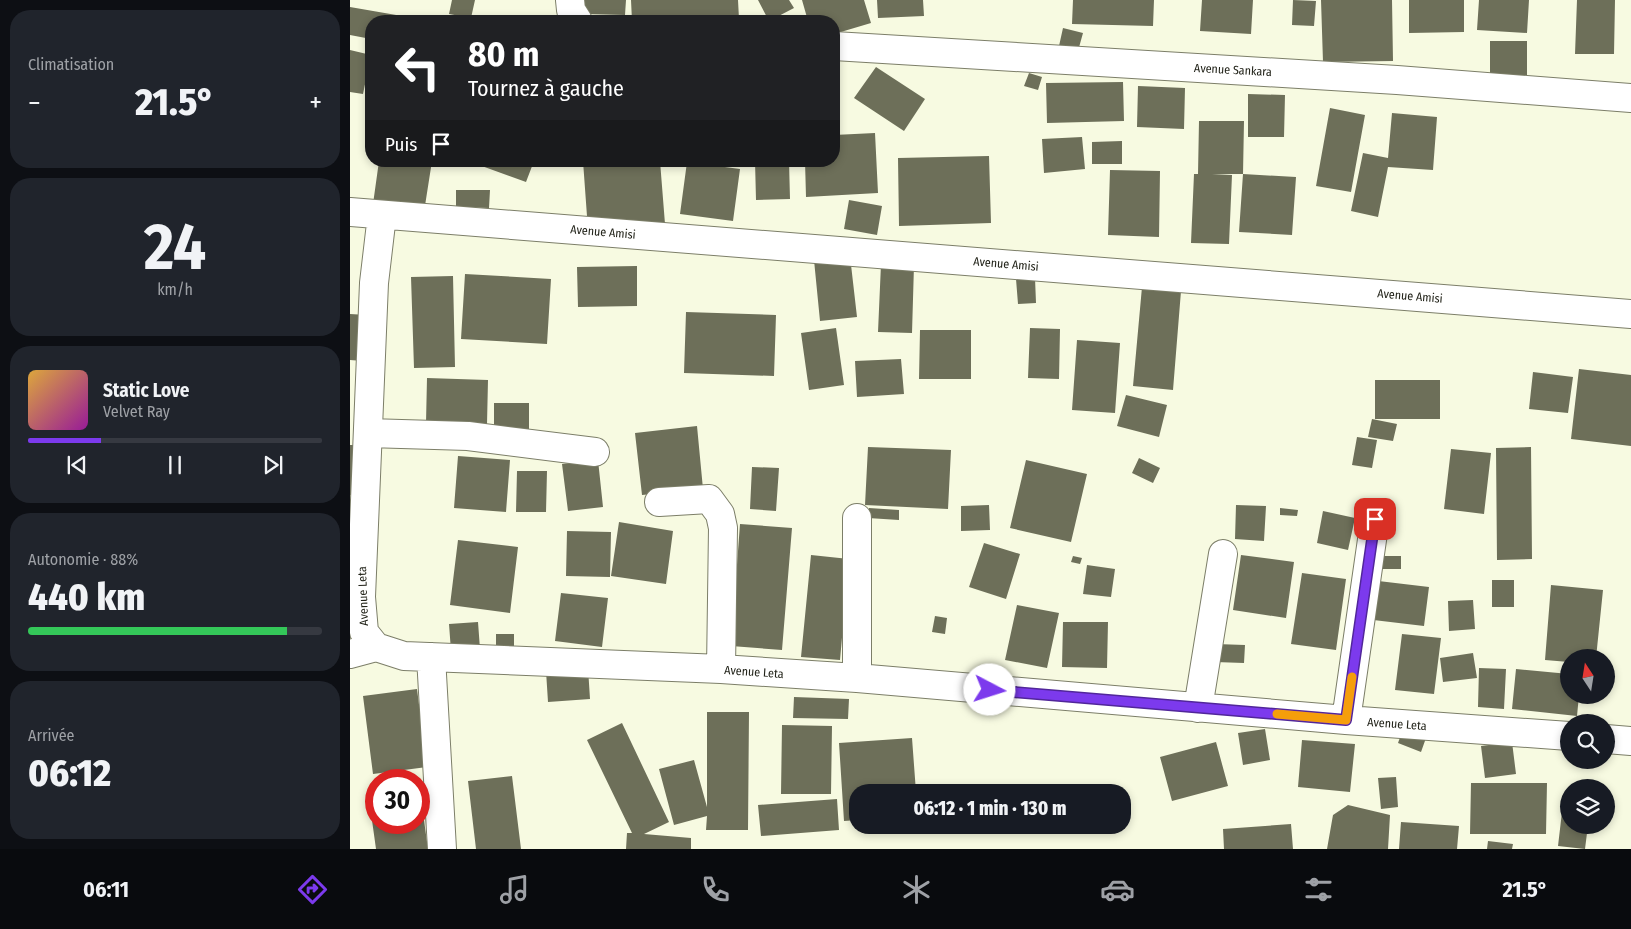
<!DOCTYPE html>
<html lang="fr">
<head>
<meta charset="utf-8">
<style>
  :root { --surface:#171b24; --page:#20242c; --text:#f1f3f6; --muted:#9ea1a6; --line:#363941; --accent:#7c3aed }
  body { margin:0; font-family:"Fira Sans Condensed",sans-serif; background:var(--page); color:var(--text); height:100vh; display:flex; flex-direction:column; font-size:19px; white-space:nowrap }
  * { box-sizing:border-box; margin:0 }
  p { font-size:16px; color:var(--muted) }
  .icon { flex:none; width:28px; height:28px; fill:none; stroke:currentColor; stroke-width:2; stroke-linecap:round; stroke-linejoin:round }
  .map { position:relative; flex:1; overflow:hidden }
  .sheet { display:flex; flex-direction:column; gap:10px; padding:10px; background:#0d0f14; width:350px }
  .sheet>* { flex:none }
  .guide { position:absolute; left:15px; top:15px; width:475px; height:152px; border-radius:20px; box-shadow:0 2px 8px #0003; background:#202124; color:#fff; overflow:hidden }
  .needle { width:32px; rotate:348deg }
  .tools { position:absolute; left:1210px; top:649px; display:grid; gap:10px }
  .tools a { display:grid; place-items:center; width:55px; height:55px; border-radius:50%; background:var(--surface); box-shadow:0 2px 8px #0003; font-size:25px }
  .speed { position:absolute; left:15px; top:769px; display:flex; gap:10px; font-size:25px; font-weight:700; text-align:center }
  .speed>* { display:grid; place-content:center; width:65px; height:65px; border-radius:50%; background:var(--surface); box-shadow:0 2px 8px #0003; line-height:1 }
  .speed .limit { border:8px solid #d22; background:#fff; color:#111 }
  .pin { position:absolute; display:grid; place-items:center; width:42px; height:42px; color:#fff; margin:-21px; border-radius:10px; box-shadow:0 2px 8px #0006 }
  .me { position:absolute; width:55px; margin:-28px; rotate:95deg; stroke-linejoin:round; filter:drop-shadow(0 0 4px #0008) }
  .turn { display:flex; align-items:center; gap:18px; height:105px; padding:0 20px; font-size:22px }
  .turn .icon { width:65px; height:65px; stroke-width:2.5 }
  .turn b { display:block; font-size:35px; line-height:42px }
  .then { display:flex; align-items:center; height:48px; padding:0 20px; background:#0003; gap:10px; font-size:19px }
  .big { font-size:38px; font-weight:800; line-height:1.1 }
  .sheet .card { flex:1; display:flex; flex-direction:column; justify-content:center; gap:8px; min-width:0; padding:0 18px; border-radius:20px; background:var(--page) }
  .sheet .dial { align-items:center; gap:0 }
  .dial b { font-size:65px; line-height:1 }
  .song { display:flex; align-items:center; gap:15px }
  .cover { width:60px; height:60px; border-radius:8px; background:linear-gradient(135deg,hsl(40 70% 55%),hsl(300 70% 35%)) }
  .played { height:5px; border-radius:2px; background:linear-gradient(90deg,var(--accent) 25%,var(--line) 25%) }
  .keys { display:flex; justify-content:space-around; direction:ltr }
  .heat { display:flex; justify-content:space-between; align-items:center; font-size:28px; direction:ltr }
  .charge { height:8px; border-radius:4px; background:linear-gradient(90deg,#34c759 88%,var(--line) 0) }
  .trip { position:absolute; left:499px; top:784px; width:282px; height:50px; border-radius:20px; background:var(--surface); box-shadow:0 2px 8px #0003; font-weight:800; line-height:50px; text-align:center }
  .menu { display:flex; height:80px; justify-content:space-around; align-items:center; background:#090b0e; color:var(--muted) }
  .menu .icon { width:35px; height:35px }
  .menu .current { color:var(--accent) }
  .menu b { font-size:22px; color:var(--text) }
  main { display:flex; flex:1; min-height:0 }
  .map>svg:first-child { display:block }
</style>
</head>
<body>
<main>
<section class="sheet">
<div class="card"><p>Climatisation</p>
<div class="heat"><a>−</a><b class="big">21.5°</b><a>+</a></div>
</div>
<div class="card dial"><b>24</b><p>km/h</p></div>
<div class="card">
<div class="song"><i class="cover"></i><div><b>Static Love</b><p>Velvet Ray</p></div></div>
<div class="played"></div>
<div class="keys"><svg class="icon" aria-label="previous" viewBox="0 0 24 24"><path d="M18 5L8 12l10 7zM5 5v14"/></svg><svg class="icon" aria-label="pause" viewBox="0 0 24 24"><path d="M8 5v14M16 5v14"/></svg><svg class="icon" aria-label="next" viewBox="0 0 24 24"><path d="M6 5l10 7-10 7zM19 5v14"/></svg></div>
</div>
<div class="card"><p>Autonomie · 88%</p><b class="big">440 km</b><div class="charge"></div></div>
<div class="card"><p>Arrivée</p><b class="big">06:12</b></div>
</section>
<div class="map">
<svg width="1281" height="849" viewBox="0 0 1281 849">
  <rect width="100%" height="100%" fill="#f7fae1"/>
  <!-- building -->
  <path fill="#6d6f59" d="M102,0H125L121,18L99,14Z
    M233,0H276L275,15L233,14Z
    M281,0H388L389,19L282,21Z
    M408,0H439L444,8L419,21Z
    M452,0H514L521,23L484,34V21H458Z
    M527,0H573L574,16L528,18Z
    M723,0H804L803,26L722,24Z
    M852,0H903L901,34L850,31Z
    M943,0L966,1L964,26L942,25Z
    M971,0H1042L1043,61L973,62Z
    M1059,0H1114V32L1059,33Z
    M1129,0H1179L1177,33L1127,30Z
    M1227,0H1265L1264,54H1225Z
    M0,7L75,20V21H21V39L0,35Z
    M713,28L733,33L728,51L709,46Z
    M1140,41H1177V76H1140Z
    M0,50L21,55L13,94L0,92Z
    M526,67L575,99L554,131L504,98Z
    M679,73L692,77L688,90L674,86Z
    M773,82L774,121L697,123L696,83Z
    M788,86L835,88L834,129L787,127Z
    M898,94L935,95L934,137H898Z
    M980,108L1015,115L1001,192L966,186Z
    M1042,113L1087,117L1083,170L1038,167L1028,217L1001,211L1013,153L1038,158Z
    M849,121H894L893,174L946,177L942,235L889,232L893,174H862L882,175L879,244L841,243L844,174H848Z
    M525,133L528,193L456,197L455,161H484V135Z
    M732,137L735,169L694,173L692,139Z
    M772,141V164H742V142Z
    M639,156L641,223L549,226L548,158Z
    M29,161H82L74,212L23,204Z
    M118,161H184L176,182Z
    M233,161H310L315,224L238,230Z
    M405,161H439L440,199L406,200Z
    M337,162L390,169L383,221L330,214Z
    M760,170L810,171L809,237L758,235Z
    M106,190H140L139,208L106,207Z
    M499,200L532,206L527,235L494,229Z
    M500,256L507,317L470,321L464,260Z
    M531,264L564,265L562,333L528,332Z
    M287,266V306L228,307L227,267Z
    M115,274L201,279L197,344L111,339Z
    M103,276L105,367L64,368L61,277Z
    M685,278L686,303L668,304L666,279Z
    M792,287L831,291L823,390L783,386Z
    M336,312L426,315L424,376L334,373Z
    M0,314L17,315L13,361L0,360Z
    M486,328L494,385L459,390L451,333Z
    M680,328L710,329L709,379L678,378Z
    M570,330H621V379H569Z
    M727,340L770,343L765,413L722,410Z
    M551,359L554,394L507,397L505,361Z
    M1229,369L1281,375V446L1221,439Z
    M1183,372L1223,377L1218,413L1179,409Z
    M77,378L138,380L137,424L76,423Z
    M1025,380H1090V419H1025Z
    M776,395L817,405L809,437L767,426Z
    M144,403H179V438H144Z
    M1022,419L1047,424L1043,441L1018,437Z
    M347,426L353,489L292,495L285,433Z
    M1007,437L1027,440L1022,468L1002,465Z
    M0,445H3V495H0Z
    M518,447L601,450L598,509L515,505Z
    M1181,447L1182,559L1147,560L1146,448Z
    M1101,449L1141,453L1134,514L1094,509Z
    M108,456L160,460L156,512L104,508Z
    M789,458L810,468L803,483L782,473Z
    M248,460L253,507L218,511L212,464Z
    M676,460L737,474L721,542L660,528Z
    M402,467L429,468L426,511L400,509Z
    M167,471H197L196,512H166Z
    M639,505L640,530L611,531V506Z
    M886,505L916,506L914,541L885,539Z
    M519,508L549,510V520L518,518Z
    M930,508L948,510L947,516L930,515Z
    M973,511L1005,518L998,550L967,543Z
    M269,522L323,531L316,584L261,576Z
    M390,524L442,528L432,650L381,646Z
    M217,531L261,532L260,577L216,576Z
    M108,540L168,547L160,613L100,605Z
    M634,543L670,554L656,599L619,587Z
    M461,555L499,559L490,660L451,657Z
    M891,555L944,562L936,618L883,610Z
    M723,556L732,558L730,564L721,562Z
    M1024,556H1051V569H1024Z
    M737,565L765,569L761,597L733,594Z
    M952,573L996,579L986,650L941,644Z
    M1020,580L1079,587L1074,626L1015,619Z
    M1142,580H1164V607H1142Z
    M1201,585L1253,590L1246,658H1219V662L1195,660Z
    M211,593L258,598L252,647L205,641Z
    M1123,600L1125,629L1099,631L1098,601Z
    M667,605L709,613L697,668L655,660Z
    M585,616L597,618L595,634L582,632Z
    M128,622L130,649L101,651L99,624Z
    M713,622H758L757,668L712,667Z
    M146,634H164V653H146Z
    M1052,634L1091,638L1084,694L1045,690Z
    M866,644L895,645L894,663L865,662Z
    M1123,653L1127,678L1093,682L1090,658Z
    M238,668L240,699L198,702L196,671Z
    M1129,668L1156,669L1154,709L1128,707Z
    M1166,669L1219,674V695H1229L1227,716L1162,709Z
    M67,689L77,767L23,774L13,696Z
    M444,697L499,699L498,719L443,718Z
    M357,712H399L398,830H356L357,816L324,825L309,769L344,760L357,807Z
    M272,723L319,822L294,834L341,838V849H276L277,833H282L237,740Z
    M432,725L482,726L481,794H431Z
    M915,729L920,760L893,765L888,733Z
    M1053,729L1076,738L1071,752L1048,743Z
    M562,738L566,792H508V820L494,821L489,743Z
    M952,740L1005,744L1000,792L948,787Z
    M866,742L878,786L822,801L810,757Z
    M1162,742L1166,774L1135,778L1131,746Z
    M162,776L171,849H126L118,781Z
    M1046,777L1048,807L1031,809L1028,778Z
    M1121,783H1197L1196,834H1120Z
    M1214,795L1219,796V825H1238L1235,849L1208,846Z
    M487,799L489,830L411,836L408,805Z
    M998,805L1040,815L1038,849H977L983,815Z
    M72,806L78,849H26L21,813L26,812V822H69V807Z
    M1051,822L1109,826L1107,849H1049Z
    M941,824L943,849H874L873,829Z
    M1138,841L1163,844L1162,849H1137Z"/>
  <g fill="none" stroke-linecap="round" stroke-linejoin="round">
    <!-- street casing -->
    <g stroke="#7c7e68" stroke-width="30">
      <path id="street" d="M220,0L221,10L228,21
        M484,46L1047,80L1281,98
        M0,212L1281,314
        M32,215L24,283L11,597L14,632L26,647L54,656L371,669L507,678L996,720L1219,736
        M18,433L118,436L245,452
        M309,502L359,499L370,514L373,528L371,669
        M0,654L26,647
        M81,657L92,849
        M507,678V518
        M848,708L873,554
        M996,720L1025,519
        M1256,739L1281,741"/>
    </g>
    <!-- street -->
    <use href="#street" stroke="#fff" stroke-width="28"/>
  </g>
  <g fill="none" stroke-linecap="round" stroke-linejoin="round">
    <!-- route casing -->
    <g stroke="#51269a" stroke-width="12">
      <path id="route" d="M640,690L996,720L1025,519"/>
    </g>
    <!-- route -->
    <use href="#route" stroke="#7c3aed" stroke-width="9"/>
    <!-- slow -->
    <path stroke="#f59e0b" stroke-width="9" d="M927,714L996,720L1002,677"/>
  </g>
  <g text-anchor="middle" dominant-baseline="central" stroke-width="5" stroke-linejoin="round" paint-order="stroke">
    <!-- street labels -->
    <g font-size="12" fill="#222319" stroke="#fff">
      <text transform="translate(883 70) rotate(3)">Avenue Sankara</text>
      <text transform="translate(253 232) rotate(5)">Avenue Amisi</text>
      <text transform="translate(656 264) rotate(5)">Avenue Amisi</text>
      <text transform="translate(1060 296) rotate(5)">Avenue Amisi</text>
      <text transform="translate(13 596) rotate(-92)">Avenue Leta</text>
      <text transform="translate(404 672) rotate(4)">Avenue Leta</text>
      <text transform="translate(1047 724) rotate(4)">Avenue Leta</text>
    </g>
  </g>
</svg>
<div class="tools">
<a><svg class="needle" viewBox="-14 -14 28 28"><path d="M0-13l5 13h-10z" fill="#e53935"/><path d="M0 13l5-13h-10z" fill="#9ea1a6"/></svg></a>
<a><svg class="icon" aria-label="search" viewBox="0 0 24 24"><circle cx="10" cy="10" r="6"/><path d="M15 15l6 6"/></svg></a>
<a><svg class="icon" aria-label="layers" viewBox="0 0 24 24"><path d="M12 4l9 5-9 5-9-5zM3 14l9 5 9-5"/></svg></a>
</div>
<div class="speed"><div class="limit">30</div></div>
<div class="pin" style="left:1025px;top:519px;background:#d93025"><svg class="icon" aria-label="arrive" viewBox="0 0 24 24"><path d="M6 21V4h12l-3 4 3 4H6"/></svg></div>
<svg class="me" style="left:640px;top:690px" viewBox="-20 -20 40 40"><circle r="19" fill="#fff"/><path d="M0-13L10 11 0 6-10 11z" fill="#7c3aed"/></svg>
<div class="trip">06:12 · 1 min · 130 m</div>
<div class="guide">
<div class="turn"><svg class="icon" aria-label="left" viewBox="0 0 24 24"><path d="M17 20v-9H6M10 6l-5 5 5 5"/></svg><div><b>80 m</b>Tournez à gauche</div></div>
<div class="then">Puis<svg class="icon" aria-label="arrive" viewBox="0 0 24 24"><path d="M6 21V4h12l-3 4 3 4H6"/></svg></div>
</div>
</div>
</main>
<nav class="menu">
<b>06:11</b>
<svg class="icon current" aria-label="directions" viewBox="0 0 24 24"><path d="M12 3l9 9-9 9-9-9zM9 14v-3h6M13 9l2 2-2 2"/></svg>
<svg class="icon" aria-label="music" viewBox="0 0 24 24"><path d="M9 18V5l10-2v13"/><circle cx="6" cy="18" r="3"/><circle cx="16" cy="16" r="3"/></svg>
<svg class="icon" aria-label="phone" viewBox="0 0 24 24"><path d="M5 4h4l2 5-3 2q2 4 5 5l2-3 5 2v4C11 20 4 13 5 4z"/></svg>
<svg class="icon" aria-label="climate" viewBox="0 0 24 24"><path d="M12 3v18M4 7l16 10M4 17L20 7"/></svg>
<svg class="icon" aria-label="car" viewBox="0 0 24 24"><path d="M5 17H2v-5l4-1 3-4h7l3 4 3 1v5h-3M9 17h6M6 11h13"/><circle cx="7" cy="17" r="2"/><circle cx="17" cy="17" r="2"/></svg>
<svg class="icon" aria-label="filters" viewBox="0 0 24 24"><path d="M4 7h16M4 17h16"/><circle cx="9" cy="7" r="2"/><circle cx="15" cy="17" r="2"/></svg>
<b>21.5°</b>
</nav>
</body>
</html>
